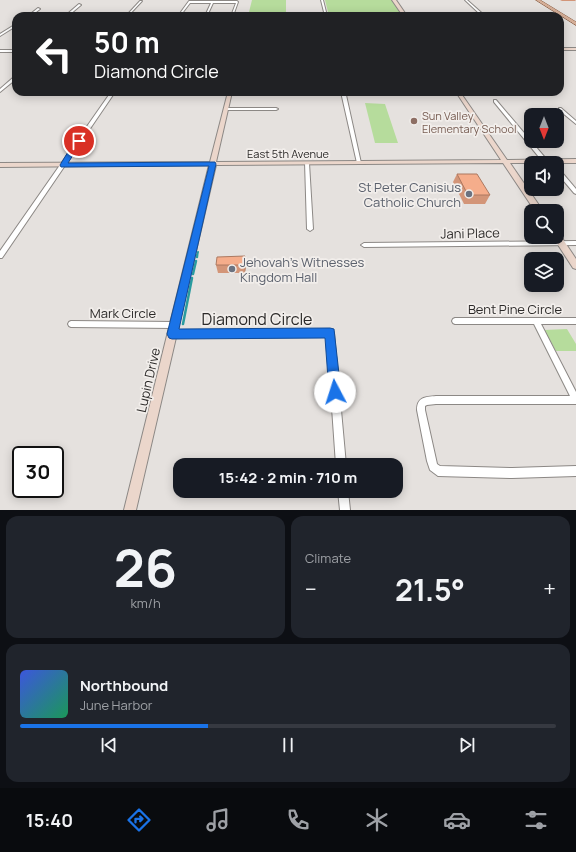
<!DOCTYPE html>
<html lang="en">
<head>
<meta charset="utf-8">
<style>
  :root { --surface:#171b24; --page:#20242c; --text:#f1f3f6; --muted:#9ea1a6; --line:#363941; --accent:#1a73e8 }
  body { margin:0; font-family:Manrope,sans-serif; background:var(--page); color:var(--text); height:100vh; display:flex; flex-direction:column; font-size:15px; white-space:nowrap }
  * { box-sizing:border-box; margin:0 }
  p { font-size:13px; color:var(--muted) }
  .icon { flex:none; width:22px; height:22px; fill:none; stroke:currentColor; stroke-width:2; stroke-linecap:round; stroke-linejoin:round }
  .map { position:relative; height:510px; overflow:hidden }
  .details { display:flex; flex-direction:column; gap:6px; padding:6px; background:#0d0f14; flex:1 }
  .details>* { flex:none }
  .hud { position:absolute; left:12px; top:12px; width:552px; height:84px; border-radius:12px; box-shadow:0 2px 10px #0003; background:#202124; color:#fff; overflow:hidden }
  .needle { width:26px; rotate:180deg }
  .fabs { position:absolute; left:524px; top:108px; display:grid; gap:8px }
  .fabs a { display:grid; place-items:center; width:40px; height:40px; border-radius:8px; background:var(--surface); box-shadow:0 2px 10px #0003; font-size:20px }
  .speed { position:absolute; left:12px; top:446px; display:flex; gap:8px; font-size:20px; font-weight:700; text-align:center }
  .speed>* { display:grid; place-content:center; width:52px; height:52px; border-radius:50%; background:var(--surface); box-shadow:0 2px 10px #0003; line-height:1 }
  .speed .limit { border:2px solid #111; border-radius:6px; background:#fff; color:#111 }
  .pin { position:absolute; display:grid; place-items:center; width:34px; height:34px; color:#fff; margin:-17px; border:2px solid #fff; border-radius:50%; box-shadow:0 1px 4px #0007 }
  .me { position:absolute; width:44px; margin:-22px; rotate:355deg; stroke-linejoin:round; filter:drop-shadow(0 0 3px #0008) }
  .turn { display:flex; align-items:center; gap:14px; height:84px; padding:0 16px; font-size:18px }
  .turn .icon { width:52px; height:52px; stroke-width:2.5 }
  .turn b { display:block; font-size:28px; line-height:34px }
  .big { font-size:30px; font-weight:700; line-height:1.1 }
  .details .tile { flex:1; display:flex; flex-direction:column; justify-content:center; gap:6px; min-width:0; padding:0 14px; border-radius:12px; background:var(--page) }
  .details .dial { align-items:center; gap:0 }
  .dial b { font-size:52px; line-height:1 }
  .song { display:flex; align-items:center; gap:12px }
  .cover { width:48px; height:48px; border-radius:6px; background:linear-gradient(135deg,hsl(230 70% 55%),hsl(150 70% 35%)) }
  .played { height:4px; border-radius:2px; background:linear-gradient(90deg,var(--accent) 35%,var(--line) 35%) }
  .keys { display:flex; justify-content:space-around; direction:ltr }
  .heat { display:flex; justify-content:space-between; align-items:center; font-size:22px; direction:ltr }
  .details .tiles { flex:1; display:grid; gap:6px; grid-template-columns:1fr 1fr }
  .tile:last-child { grid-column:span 2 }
  .trip { position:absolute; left:173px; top:458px; width:230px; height:40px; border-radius:12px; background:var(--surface); box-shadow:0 2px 10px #0003; font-weight:700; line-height:40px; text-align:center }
  .tab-bar { display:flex; height:64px; justify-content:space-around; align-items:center; background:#090b0e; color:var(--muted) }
  .tab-bar .icon { width:28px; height:28px }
  .tab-bar .selected { color:var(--accent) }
  .tab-bar b { font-size:18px; color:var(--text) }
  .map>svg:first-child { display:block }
</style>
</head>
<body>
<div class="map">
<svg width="576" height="510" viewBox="0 0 576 510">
  <rect width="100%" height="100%" fill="#e5e1de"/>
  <!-- green -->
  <path fill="#b6dc9c" d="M252,0H286V16H248Z
    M325,0H392L402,16H329Z
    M365,103L385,104L398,143H375Z
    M567,329L576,344V351H556L544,330Z"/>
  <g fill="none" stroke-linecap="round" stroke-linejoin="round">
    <!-- stream-far1 -->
    <path stroke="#299b9f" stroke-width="2" d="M197,256L198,252"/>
    <!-- stream -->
    <path stroke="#299b9f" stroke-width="2.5" d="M197,257V255
      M193,274L196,261
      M183,324L192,278"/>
    <!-- street casing -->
    <g stroke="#8c8885" stroke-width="2">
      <path id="street" d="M321,0H323L327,16H325Z
        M465,0H467L485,16H482Z
        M140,1H142L128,16H126Z
        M189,1H237L238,2L233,16H231L236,3H213L207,16H205L211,3H190L180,16H178Z
        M79,4L81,5L68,16H65Z
        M38,8L40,9L31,16H28Z
        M16,24V26L0,36V34Z
        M0,50H16V52H0Z
        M15,76H16V79L0,92V89Z
        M111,92H115L2,258H0V251Z
        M341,92H345V93L458,92L460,93L458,94L346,95L361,163L359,164L357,163Z
        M494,100H496L547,160V162H543L494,102Z
        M225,108H276L278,109L276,110H226L224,109Z
        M559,108H561L576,121V124L559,110Z
        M305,162H309V163L313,229L310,231L307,229Z
        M557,169H559L576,189V194L574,193L557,173Z
        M576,241V245L364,247L361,245L364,243Z
        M455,318H576V324H541L576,392V404H436L427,405L425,406V410L437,464L440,466L512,468L576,466V476L512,478L438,476L430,470L427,461L417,410C417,397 425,397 436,396H570L534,324H455L453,323L452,321L453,319Z
        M71,321L174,322L176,323L178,325L176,327L174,328L71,327L69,326L68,324L69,322Z
        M330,330L333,331L334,333L346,465H336L327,336L172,337L169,336L168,334L169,332L172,331Z
        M338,491H348L350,510H340Z"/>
    </g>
    <!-- secondary casing -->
    <g stroke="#8c8885" stroke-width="2">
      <path id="secondary" d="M392,0H396L407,16H403Z
        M560,48H576V50H560Z
        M228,92H232L216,162L501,160L456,92H460L507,160L576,159V163H510L543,211H535L503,163L216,165L136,510H124L209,165L0,167V163L210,162Z
        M557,234L560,235L576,259V269L573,268L553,237H557Z"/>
    </g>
    <!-- primary casing -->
    <g stroke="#895d43" stroke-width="1">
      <path id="primary" d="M536,0H540L576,22V25Z"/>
    </g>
    <!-- street -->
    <use href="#street" fill="#fff" fill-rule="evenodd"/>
    <!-- secondary -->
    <use href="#secondary" fill="#ebd6cb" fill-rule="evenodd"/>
    <!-- primary -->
    <use href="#primary" fill="#d6ae97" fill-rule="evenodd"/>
  </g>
  <!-- wall -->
  <path fill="#d39578" d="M560,0H576L575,1H562Z
    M457,174L490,195L485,204H464L453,182Z
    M245,256L246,265L245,273H218L216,265Z"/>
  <!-- shaded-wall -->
  <path fill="#ac7961" d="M245,256L246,265L245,273L244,265Z"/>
  <!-- building -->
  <path fill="#f5ad8b" stroke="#ac7961" d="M457,174H477L490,195H468Z
    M245,256L244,265H216L217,257Z"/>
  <!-- route -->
  <path fill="#1a73e8" stroke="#114b97" d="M76,139L82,141L68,163L215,162L216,164L179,329L330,328L334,329L341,392L339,396L335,398L331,396L329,392L325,338L172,339L169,338L167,334L209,166L61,167L60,165Z"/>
  <!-- markers -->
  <circle fill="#8d6e63" stroke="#f2eeeb" stroke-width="1.5" cx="414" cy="121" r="4"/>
  <g fill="#6b7280" stroke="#f2eeeb" stroke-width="1.5">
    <circle cx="469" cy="194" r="4"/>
    <circle cx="232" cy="269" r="4"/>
  </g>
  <g text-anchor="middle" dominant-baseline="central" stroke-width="3.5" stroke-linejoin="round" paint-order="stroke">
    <!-- far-education labels -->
    <g font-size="11" fill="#785e54" stroke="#f2eeeb" text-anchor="start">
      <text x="422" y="115">Sun Valley<tspan x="422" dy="13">Elementary School</tspan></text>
    </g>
    <!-- far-street labels -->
    <g font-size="11" fill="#2c2a29" stroke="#f2eeeb">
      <text x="288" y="153">East 5th Avenue</text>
    </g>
    <!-- worship labels -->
    <g font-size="13" fill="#5b616d" stroke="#f2eeeb" text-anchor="end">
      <text x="461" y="187">St Peter Canisius<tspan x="461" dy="15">Catholic Church</tspan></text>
      <text x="240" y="262" text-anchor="start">Jehovah's Witnesses<tspan x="240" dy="15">Kingdom Hall</tspan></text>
    </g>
    <!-- street labels -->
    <g font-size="13" fill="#2c2a29" stroke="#f2eeeb">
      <text transform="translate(470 233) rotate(-1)">Jani Place</text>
      <text x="515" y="309">Bent Pine Circle</text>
      <text x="123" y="313">Mark Circle</text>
      <text transform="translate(148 380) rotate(-77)">Lupin Drive</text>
    </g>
    <!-- near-street labels -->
    <g font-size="16" fill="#2c2a29" stroke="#f2eeeb">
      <text x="257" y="319">Diamond Circle</text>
    </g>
  </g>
</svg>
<div class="fabs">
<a><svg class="needle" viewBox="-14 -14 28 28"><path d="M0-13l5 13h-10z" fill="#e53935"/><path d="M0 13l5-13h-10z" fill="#9ea1a6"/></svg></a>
<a><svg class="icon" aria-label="sound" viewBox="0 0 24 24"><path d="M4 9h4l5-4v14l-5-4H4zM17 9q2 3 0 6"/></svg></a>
<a><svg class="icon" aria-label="search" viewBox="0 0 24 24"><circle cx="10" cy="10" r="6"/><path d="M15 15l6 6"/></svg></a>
<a><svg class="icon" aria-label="layers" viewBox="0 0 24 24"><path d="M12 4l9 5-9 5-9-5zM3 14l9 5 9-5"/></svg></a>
</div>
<div class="speed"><div class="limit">30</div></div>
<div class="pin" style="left:79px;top:141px;background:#d93025"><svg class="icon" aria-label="arrive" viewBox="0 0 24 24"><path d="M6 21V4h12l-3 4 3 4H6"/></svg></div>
<svg class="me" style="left:335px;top:392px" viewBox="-20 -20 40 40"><circle r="19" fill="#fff"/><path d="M0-13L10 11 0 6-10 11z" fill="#1a73e8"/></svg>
<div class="trip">15:42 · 2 min · 710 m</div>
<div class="hud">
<div class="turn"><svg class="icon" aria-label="left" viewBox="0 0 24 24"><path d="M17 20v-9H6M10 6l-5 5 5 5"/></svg><div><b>50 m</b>Diamond Circle</div></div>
</div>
</div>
<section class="details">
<div class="tiles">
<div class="tile dial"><b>26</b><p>km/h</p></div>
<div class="tile"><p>Climate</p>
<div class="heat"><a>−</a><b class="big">21.5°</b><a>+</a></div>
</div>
<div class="tile">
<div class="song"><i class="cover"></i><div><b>Northbound</b><p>June Harbor</p></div></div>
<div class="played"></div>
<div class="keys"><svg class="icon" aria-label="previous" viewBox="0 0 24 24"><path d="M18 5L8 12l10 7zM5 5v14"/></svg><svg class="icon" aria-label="pause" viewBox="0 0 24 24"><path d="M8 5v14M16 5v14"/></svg><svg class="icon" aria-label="next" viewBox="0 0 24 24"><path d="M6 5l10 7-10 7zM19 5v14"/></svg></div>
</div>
</div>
</section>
<nav class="tab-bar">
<b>15:40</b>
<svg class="icon selected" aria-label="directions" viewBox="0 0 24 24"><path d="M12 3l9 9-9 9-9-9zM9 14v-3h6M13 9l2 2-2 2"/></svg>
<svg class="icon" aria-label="music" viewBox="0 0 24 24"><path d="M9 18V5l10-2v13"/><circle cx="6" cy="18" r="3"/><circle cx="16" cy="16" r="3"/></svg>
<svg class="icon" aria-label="phone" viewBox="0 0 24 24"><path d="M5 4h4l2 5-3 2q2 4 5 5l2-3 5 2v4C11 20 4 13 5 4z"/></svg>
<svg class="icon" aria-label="climate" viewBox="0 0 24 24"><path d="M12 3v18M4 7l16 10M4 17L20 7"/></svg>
<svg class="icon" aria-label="car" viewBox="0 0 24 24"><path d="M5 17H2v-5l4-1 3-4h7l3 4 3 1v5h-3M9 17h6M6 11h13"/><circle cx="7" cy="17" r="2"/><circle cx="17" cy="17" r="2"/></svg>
<svg class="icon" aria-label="filters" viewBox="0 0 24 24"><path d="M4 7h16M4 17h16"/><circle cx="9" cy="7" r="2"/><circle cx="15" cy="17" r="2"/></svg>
</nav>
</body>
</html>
